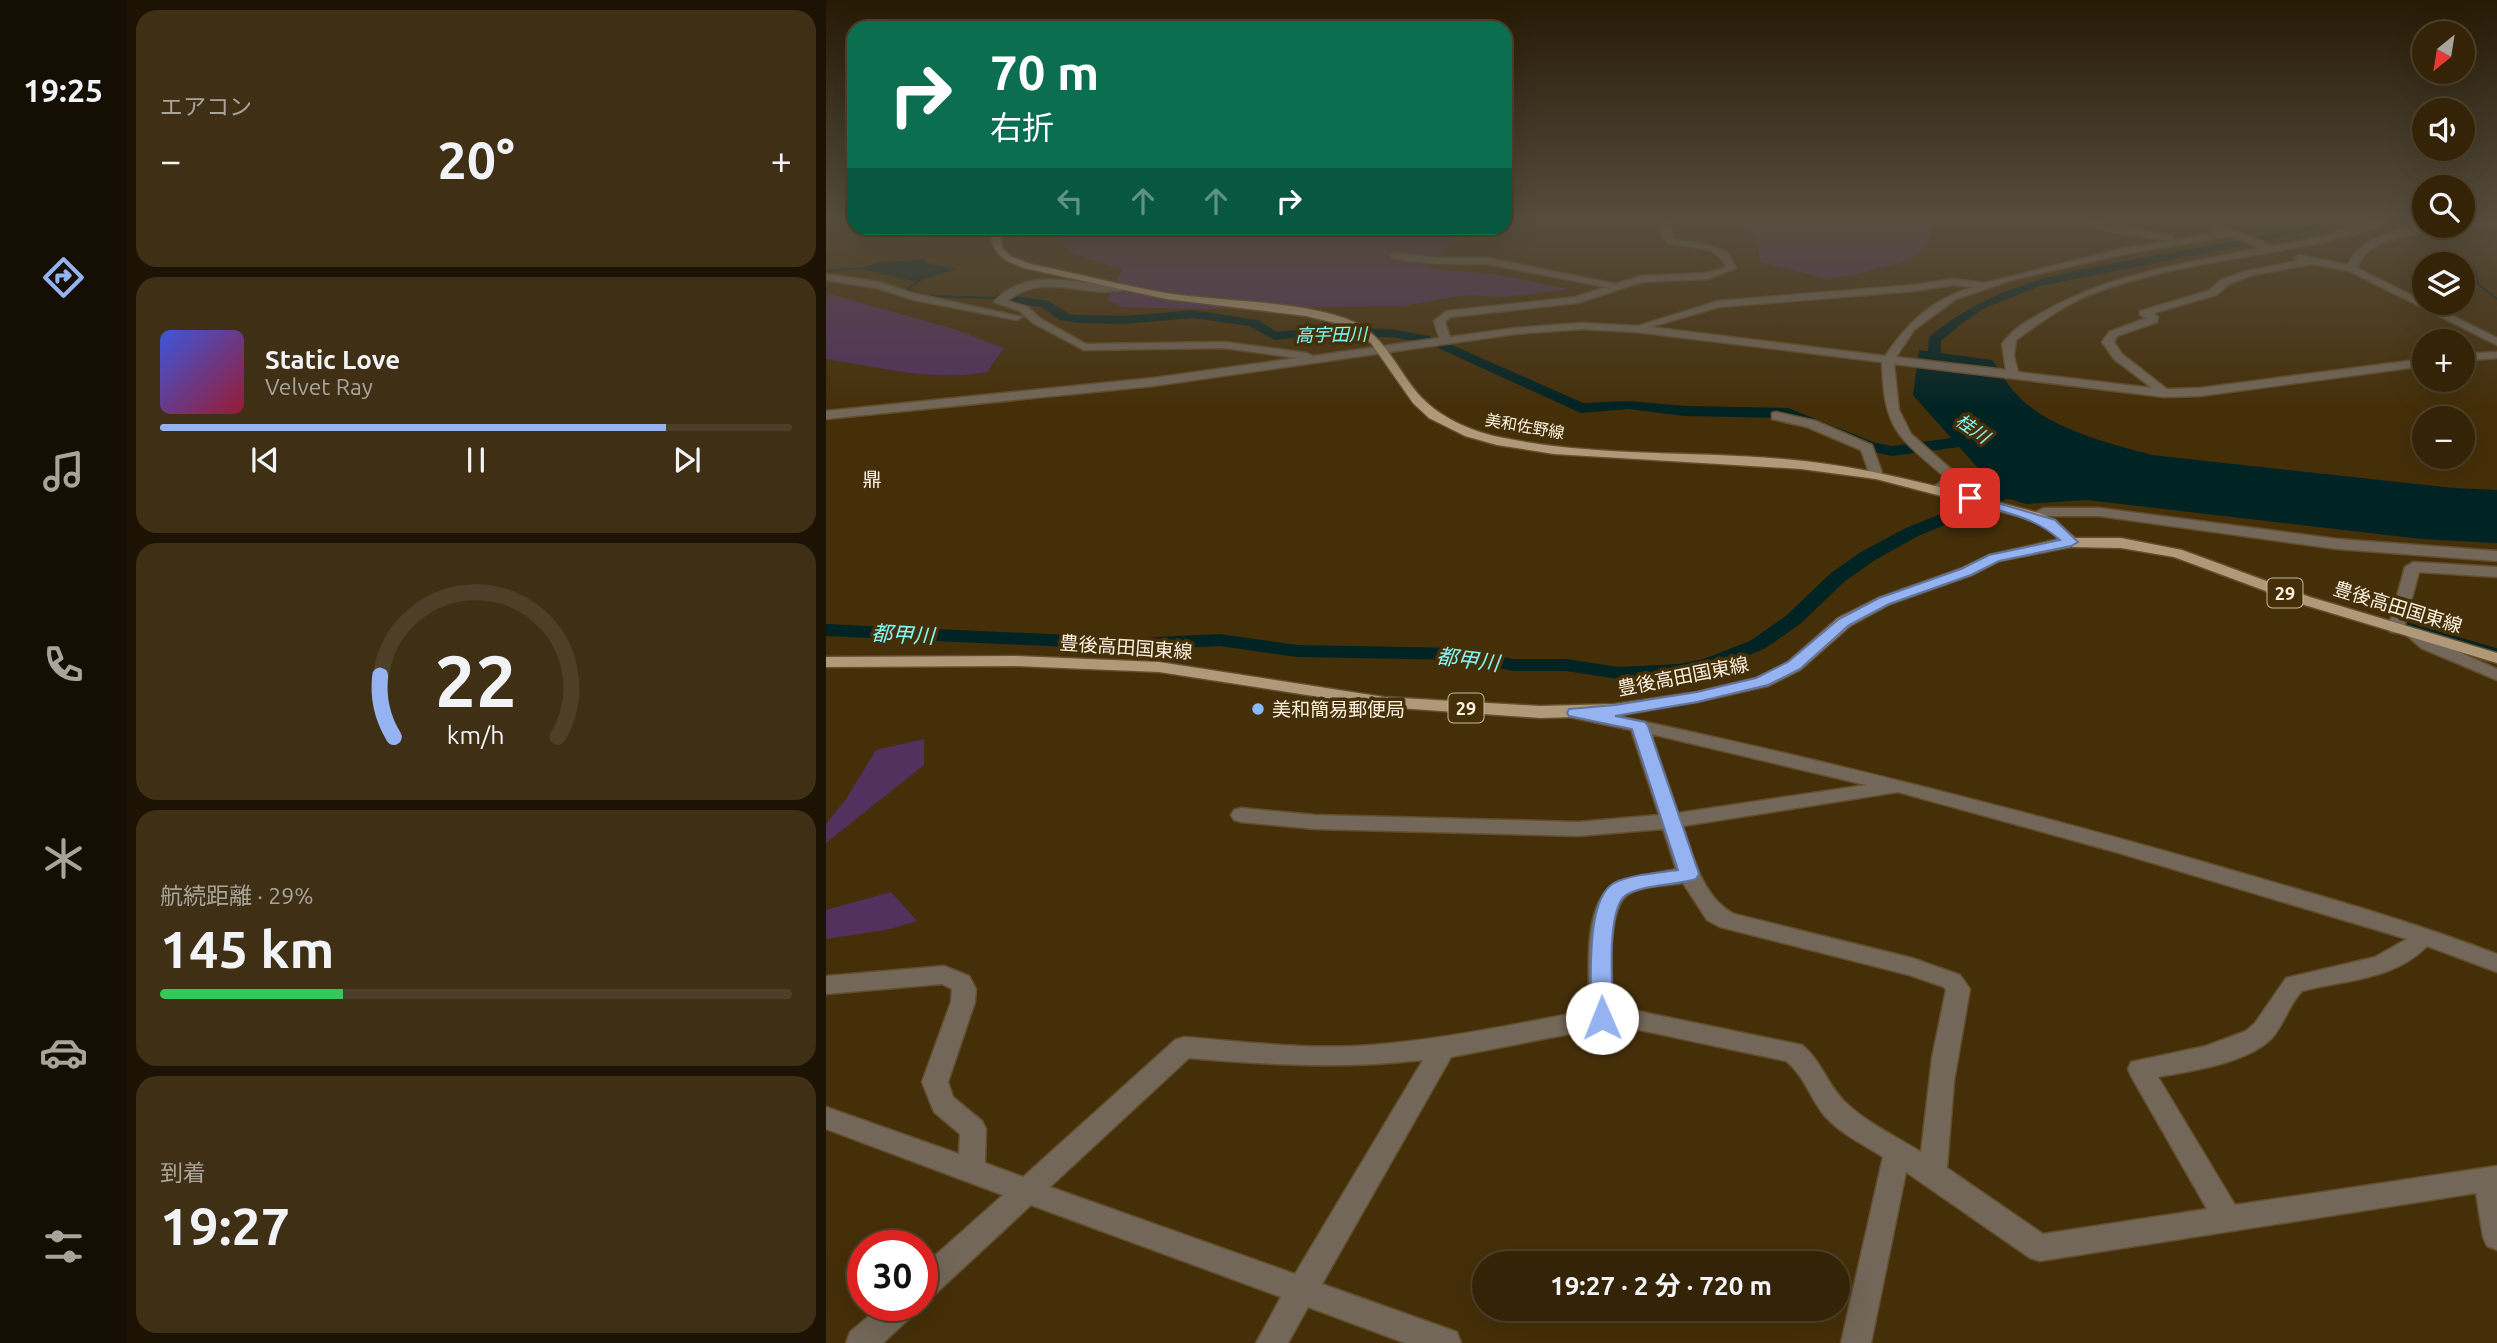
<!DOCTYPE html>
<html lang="ja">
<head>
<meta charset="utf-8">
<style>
  :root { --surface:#342307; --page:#3f2f15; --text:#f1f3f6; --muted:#a9a49b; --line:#4e4028; --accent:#95b2f1 }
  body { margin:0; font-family:Ubuntu,"Noto Sans JP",sans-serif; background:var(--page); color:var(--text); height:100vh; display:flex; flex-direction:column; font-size:26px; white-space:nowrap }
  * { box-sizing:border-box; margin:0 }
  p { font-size:23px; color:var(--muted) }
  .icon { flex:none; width:38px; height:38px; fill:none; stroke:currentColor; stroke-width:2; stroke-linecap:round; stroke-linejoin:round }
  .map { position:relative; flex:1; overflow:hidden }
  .panel { display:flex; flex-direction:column; gap:10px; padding:10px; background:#1d1304; width:700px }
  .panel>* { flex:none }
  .top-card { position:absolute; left:21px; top:21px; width:665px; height:214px; border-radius:21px; box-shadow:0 7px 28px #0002,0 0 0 2px var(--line); background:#0b6e4f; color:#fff; overflow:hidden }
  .needle { width:46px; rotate:210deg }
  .controls { position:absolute; left:1586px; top:21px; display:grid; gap:14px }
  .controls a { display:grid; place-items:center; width:63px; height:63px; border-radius:50%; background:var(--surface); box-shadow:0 7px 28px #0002,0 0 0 2px var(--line); font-size:35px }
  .speed { position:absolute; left:21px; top:1230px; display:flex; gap:14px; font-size:35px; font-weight:700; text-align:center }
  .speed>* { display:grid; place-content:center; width:91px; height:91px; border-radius:50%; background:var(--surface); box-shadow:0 7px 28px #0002,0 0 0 2px var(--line); line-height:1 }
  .speed .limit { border:10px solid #d22; background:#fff; color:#111 }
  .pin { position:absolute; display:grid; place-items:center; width:60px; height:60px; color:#fff; margin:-30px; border-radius:14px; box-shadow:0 4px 10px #0006 }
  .me { position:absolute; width:77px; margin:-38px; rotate:359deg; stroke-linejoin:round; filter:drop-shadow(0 0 5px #0008) }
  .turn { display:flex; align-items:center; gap:24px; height:147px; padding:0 28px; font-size:32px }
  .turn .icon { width:91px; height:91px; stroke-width:2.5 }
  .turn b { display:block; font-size:49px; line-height:60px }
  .lanes { display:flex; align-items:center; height:66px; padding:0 28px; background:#0003; justify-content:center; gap:35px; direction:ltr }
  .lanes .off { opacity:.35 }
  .big { font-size:52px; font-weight:700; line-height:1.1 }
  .panel .widget { flex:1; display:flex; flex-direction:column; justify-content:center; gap:10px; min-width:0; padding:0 24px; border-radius:21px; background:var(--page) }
  .panel .dial { align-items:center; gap:0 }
  .dial svg { height:182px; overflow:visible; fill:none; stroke:var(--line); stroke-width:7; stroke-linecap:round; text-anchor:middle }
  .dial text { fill:var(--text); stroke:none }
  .song { display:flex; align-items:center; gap:21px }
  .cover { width:84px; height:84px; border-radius:10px; background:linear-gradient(135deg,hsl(230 70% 55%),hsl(350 70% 35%)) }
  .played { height:7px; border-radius:4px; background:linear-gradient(90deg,var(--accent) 80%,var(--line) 80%) }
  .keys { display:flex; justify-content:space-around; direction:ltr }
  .heat { display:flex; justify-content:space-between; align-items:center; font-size:38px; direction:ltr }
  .charge { height:10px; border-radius:5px; background:linear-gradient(90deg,#34c759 29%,var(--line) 0) }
  .trip { position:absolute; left:646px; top:1251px; width:378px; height:70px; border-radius:35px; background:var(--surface); box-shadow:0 7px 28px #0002,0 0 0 2px var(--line); font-weight:700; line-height:70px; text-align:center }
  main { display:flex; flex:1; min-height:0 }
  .tabs { display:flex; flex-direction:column; width:126px; justify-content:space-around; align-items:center; background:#150e03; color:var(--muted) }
  .tabs .icon { width:49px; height:49px }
  .tabs .current { color:var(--accent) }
  .tabs b { font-size:32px; color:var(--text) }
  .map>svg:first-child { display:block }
</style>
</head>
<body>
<main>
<nav class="tabs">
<b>19:25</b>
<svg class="icon current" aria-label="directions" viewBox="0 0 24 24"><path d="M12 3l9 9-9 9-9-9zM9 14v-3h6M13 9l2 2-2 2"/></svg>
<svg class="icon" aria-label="music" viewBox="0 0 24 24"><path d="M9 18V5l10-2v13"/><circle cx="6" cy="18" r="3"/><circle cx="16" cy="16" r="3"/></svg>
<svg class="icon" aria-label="phone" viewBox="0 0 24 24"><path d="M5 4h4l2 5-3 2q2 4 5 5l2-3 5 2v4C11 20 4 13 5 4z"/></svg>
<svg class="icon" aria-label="climate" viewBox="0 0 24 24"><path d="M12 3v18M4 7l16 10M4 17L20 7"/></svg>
<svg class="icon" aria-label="car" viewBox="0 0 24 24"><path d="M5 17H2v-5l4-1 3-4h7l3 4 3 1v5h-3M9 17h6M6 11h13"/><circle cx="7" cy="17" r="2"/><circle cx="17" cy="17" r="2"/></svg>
<svg class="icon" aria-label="filters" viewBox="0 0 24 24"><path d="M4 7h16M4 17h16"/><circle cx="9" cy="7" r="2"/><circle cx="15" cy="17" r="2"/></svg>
</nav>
<section class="panel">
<div class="widget"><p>エアコン</p>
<div class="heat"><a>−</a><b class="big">20°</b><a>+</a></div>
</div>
<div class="widget">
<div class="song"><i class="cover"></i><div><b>Static Love</b><p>Velvet Ray</p></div></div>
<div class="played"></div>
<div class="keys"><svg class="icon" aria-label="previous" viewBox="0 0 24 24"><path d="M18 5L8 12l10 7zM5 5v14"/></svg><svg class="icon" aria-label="pause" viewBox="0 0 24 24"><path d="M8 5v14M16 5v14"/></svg><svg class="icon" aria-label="next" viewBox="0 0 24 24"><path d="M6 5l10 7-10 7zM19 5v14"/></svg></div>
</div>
<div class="widget dial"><svg viewBox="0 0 100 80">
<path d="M14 69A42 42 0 1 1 86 69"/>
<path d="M14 69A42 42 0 0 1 8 42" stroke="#95b2f1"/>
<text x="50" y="56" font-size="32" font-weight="700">22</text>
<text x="50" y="72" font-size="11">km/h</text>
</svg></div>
<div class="widget"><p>航続距離 · 29%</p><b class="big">145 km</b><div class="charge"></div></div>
<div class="widget"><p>到着</p><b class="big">19:27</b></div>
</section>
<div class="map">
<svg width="1671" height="1343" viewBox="0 0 1671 1343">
  <rect width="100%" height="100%" fill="#452f09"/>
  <!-- built -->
  <path fill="#503605" d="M0,220H28V228H154L145,233L45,243L0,252Z"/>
  <!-- green -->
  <path fill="#52315f" d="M907,220H1106L1102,245L1080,261L1032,274L1001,279L935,262L929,237Z
    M226,228H362L394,235L549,237L646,228L627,240L602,268L667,274L743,289L679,297L639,295L577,306L372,309L296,307L281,300L296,269L244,253Z
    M0,293L128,329L178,348L161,372C106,382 54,367 0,359Z
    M98,739V765L0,843V824L20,799L50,750Z
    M65,892L91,921L64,929L0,939V910Z"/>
  <!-- water -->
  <path fill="#002324" d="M97,259L101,263L130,269L91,282L33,269L51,263Z
    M1093,350L1166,360C1175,372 1182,386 1192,396C1223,429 1284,444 1326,455L1627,488L1671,490V543L1596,539L1261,500L1200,504L1153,490L1159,476L1087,395Z"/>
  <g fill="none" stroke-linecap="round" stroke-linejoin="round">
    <!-- stream-far1 -->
    <path stroke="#002324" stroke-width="2" d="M0,271L36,268
      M1650,271L1652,284L1671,299
      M93,281L81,289L97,296L174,298"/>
    <!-- stream -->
    <path stroke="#002324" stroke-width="3.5" d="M1581,624L1671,650"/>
    <!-- river -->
    <path fill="#002324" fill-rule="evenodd" d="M1501,220H1520L1445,240L1214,286L1159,308L1135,324L1115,341L1114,380L1107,384L1100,380L1103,337C1170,281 1244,271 1327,256C1386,245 1444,235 1501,220Z
      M174,294L223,301L243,314L252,315L298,316L367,310L432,320L451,332L496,327L565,329L603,336L610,340L603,344L565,337L527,338L496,335L449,340L423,326L367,318L298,324L252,323L234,320L215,307L170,301V295Z
      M617,341L757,403L802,401L859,406L962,408L1050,443L1066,446L1155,434L1163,439L1155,444L1066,456L1040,450L960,418L859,416L802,409L755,413L612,348L610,345Z
      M1199,480L1205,481L1207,485L1205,489L1092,536L1049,560L1019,581L974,624L938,649L890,668L853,676L792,679L740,671H687L637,660L471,657L394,646L310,650L0,636V624L310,638L394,634L471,645L637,648L687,659H740L792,667L853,664L878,659L924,641L960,616L1005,573L1035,552L1080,528Z"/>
    <!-- minor casing -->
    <g stroke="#624e2c" stroke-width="3">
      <path id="minor" d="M834,220H843L848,239L881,245L901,252L910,268L882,279L816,282L751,303L624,317L619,322L624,337L689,328L756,323L812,326L892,301L1088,285L1127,279L1159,283L1294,249L1343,241L1279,231L1253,220H1266L1281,226L1344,235L1347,236V240L1393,232L1386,228L1391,225L1448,246L1494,237L1551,220H1565C1540,236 1487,244 1457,250C1392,262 1325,271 1263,295C1238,305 1212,324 1190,340L1188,356L1192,372L1326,388L1288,359L1276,342L1283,332L1321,318L1314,315V311L1382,291L1395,280L1420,271L1472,261L1468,258L1473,255L1522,265C1533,236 1582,225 1608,226C1583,242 1543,234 1531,268L1671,338V345L1523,271L1486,264L1426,275L1403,284L1390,295L1328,313L1332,317L1331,322L1291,336L1288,342L1296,354L1341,389L1374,388L1598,359V366L1374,396L1338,397L1068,364L1073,410L1085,434L1134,477L1130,485L1110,494L1103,490L1120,478C1071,436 1058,430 1056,362L810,332L756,329L689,334L327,386L0,419V411L327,378L471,358L398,348L258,350L207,323L194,311L168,302C198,269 240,281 279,285C286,286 293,284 301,285V289C259,300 219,270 181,301L202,307L215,319L260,344L398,342L481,353L487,356L613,338L608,321L621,311L750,297L780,287L661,264H611L565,258V254L568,253L611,258H661L790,284L815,276L881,273L900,267C894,245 860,248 842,243L836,236ZM1403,236L1436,248C1360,263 1287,273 1219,311C1203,320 1186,329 1176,344L1180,370L1070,357L1088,330L1130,299L1186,280L1294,255ZM1127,285L1147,287C1106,300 1084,320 1059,356L824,327L893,307L1088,291Z
        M1636,220L1671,221V227L1636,225Z
        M497,228H578L573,231L498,233L493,230Z
        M0,274L53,282L90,294L196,317L191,320L88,300L51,288L0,280Z
        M1671,352V358L1636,361V354Z
        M950,412L990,421L1046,445L1057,475L1050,479L1045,478L1035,450L981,427L946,419V413Z
        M1218,508H1273L1511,539L1671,551V561L1511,549L1273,516H1220L1208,520L1201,516Z
        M1587,562L1671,567V577L1593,572L1578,628L1570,633L1564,632L1562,628L1579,567Z
        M1586,628L1607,640L1671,669V680L1595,648L1578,633Z
        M749,707C957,750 1163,801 1367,859C1469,889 1572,916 1671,954V972L1601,946C1569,980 1518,980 1476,991C1463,1005 1458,1024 1446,1038C1422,1063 1365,1071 1332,1077L1409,1205L1671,1166V1250L1661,1246L1657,1237L1650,1193L1214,1261L1204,1258L1080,1172L1045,1343H1015L1057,1157C1037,1144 1013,1133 998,1115C984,1098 978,1075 960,1061L790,1025L625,1057L496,1284L631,1332L635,1343H579L482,1307L462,1343H430L455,1297L205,1205L106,1297L96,1301V1267L177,1195L0,1129V1107L133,1154L134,1134L108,1112L96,1082L125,1002L126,989L116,984L0,994V976L118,966L143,976L150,989L149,1002L122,1082L127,1097L156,1121L160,1129L159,1163L197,1177L349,1040L358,1037C420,1042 484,1050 546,1045C619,1039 691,1024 764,1010C763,975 755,900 792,881L850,869L837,829L752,836L489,829L415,822L408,820L405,815L408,810L415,808L489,815L752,822L833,815L805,730L743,717L740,713L743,709ZM825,734L1040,785L852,813ZM1072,792L1293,853L1581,939L1549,957L1460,978L1429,1023L1420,1031L1380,1046L1305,1062L1302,1069L1305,1076L1381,1209L1217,1234L1121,1168L1128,1081L1144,989L1134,975L1086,958L908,914C877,898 867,857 857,826ZM857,883L881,920L894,927L1083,975L1118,987L1120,990L1106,1058L1095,1152C1069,1136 1039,1122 1018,1101C1001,1084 995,1060 976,1045L787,1006C786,980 779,909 803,894C818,885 841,886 857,883ZM363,1058C442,1065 518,1069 597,1060L469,1274L224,1187Z
        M55,1306H91L86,1316L57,1343H20L24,1332Z"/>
    </g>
    <!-- major casing -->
    <g stroke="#624e2c" stroke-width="3">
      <path id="major" d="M172,228H181L175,236L176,247L184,256L204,264C249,273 295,285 340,293C396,302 468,300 521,319C561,334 570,371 597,399C618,420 650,433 678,438C776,458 879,450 978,461C1058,470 1135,493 1213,513L1229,520L1249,538H1295L1356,550L1484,597L1671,653V663L1472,603L1348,557L1295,548L1245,547L1173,561L1146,575L1064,604L1024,626L974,670L942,686L871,702L789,716L714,718L558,707L333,672L188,666L0,667V657L188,656L333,662L558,697L714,706L789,704L871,692L930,678L962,662L1012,618L1052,598L1134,569L1163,555L1233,539L1219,526L1203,519L1050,479L975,469L728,454L671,445L639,436L603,418L587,403L545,343L514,324L480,316L340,299L198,268C180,261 167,256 165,236Z"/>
    </g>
    <!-- minor -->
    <use href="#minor" fill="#726758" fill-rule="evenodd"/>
    <!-- major -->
    <use href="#major" fill="#b09979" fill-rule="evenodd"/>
  </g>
  <!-- sky -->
  <linearGradient id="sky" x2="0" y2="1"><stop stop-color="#261a05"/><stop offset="0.54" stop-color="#564d3e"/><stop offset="1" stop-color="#564d3e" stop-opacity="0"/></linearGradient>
  <rect width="1671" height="408" fill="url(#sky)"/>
  <!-- route -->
  <path fill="#95b2f1" stroke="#61749d" stroke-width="2" d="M1144,495L1229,520L1252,542L1245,546L1173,561L1145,575L1063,604L1023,625L974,669L942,685L871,702L789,716L819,722L822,726L873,874L870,879C851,885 815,885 800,895C779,909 787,993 787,1018L784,1024L776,1026L768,1024L765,1018C766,987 758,900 788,883C806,874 832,873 852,870L806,729L743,716L741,713L743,709L789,705L871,692L930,678L962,662L1013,619L1053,598L1135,569L1163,555L1234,540C1208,516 1173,511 1139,501V496Z"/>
  <!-- markers -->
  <circle fill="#89bafc" stroke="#452f09" stroke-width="2.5" cx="432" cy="709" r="7"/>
  <g text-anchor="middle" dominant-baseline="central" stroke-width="7" stroke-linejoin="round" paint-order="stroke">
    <!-- far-street labels -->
    <g font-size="16" fill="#fdf2e2" stroke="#452f09">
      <text transform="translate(699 426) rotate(10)">美和佐野線</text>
    </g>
    <!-- far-water labels -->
    <g font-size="18" font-style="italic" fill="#82f9fa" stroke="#452f09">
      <text transform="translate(505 334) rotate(-1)">高宇田川</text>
      <text transform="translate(1147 428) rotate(35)">桂川</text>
    </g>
    <!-- shield labels -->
    <g fill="#452f09" stroke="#c6b8a1" stroke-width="2">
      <rect x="1441.5" y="578.5" width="35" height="29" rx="5"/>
      <rect x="622.5" y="693.5" width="35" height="29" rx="5"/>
    </g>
    <g font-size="18" font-weight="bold" fill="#fdf2e2">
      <text x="1459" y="593">29</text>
      <text x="640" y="708">29</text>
    </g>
    <!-- far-quarter labels -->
    <g font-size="19" fill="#fdf2e2" stroke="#452f09">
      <text x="46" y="479">鼎</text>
    </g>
    <!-- street labels -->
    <g font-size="19" fill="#fdf2e2" stroke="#452f09">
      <text transform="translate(1572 607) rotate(17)">豊後高田国東線</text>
      <text transform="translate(300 647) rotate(4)">豊後高田国東線</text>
      <text transform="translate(857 676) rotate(-11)">豊後高田国東線</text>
    </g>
    <!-- poi labels -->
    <g font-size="19" fill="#fdf2e2" stroke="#452f09" text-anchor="start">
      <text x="446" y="709">美和簡易郵便局</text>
    </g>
    <!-- water labels -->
    <g font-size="21" font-style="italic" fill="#82f9fa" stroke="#452f09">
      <text transform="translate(77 634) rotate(3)">都甲川</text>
      <text transform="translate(642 659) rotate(7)">都甲川</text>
    </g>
  </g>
</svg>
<div class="controls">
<a><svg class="needle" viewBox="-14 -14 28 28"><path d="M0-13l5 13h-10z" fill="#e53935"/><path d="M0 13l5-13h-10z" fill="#a9a49b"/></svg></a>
<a><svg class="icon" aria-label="sound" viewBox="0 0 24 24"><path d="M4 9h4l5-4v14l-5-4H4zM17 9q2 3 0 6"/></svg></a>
<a><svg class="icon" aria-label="search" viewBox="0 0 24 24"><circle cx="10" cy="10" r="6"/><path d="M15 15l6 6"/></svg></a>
<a><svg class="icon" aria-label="layers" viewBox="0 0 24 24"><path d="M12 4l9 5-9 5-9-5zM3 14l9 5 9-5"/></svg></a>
<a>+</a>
<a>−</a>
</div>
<div class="speed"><div class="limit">30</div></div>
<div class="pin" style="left:1144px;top:498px;background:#d93025"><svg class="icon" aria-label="arrive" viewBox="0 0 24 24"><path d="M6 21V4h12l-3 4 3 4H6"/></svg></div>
<svg class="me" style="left:776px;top:1018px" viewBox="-20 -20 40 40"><circle r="19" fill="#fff"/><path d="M0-13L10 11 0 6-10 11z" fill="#95b2f1"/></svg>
<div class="trip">19:27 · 2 分 · 720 m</div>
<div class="top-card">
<div class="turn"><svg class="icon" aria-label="right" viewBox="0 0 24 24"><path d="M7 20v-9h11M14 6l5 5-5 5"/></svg><div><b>70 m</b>右折</div></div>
<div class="lanes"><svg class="icon off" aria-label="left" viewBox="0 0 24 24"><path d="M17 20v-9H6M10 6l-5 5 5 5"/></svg><svg class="icon off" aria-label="ahead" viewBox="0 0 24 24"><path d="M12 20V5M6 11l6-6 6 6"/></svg><svg class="icon off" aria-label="ahead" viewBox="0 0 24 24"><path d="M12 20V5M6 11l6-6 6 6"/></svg><svg class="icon" aria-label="right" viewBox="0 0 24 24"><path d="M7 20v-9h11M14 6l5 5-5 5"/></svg></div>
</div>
</div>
</main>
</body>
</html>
